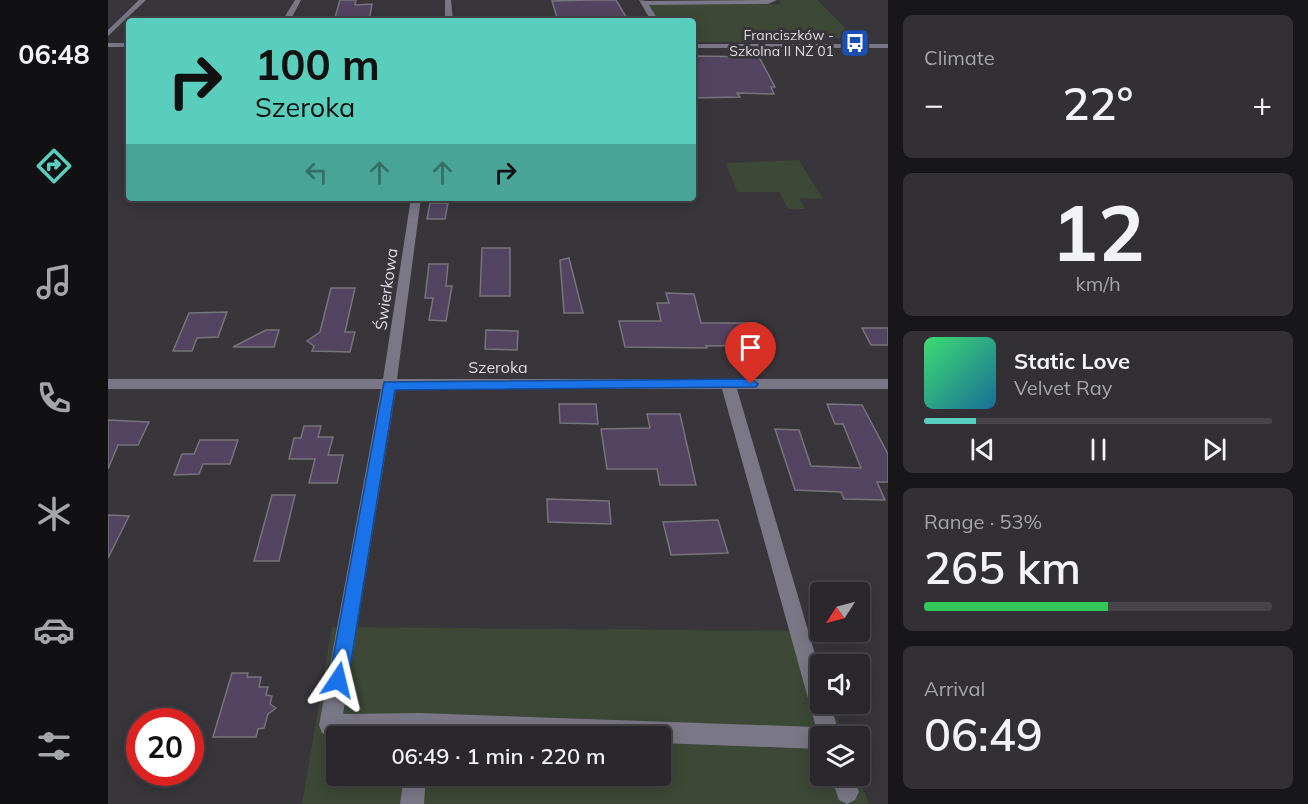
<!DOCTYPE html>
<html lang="en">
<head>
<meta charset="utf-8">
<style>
  :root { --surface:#2a282c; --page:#323034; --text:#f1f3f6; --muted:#a5a6a9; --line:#464448; --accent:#5acebd }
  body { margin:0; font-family:Mulish,sans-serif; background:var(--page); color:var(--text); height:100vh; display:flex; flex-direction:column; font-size:22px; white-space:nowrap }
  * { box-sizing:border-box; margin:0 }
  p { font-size:20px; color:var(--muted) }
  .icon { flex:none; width:33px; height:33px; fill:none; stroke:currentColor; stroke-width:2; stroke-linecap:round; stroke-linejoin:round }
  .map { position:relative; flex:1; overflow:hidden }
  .panel { display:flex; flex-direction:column; gap:15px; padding:15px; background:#171618; width:420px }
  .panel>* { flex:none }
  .hud { position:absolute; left:18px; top:18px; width:570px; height:183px; border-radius:6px; box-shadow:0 3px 15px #0003,0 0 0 2px var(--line); background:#5acebd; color:#111; overflow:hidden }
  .needle { width:39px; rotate:234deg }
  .fabs { position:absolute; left:702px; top:582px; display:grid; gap:12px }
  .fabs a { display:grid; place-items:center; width:60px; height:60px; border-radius:6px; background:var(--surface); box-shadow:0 3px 15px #0003,0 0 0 2px var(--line); font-size:30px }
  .speed { position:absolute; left:18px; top:708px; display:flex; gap:12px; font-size:30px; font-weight:700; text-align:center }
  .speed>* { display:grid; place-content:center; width:78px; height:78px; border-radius:50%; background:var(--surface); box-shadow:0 3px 15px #0003,0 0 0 2px var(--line); line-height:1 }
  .speed .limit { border:9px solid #d22; background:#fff; color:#111 }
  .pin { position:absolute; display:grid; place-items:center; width:51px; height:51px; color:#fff; margin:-62px -26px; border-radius:50% 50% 50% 0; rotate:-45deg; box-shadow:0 0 6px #0007 }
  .pin .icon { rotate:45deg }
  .me { position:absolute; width:66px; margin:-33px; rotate:10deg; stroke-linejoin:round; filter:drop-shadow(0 0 4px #0008) }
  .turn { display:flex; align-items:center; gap:21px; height:126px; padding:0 30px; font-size:27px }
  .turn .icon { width:78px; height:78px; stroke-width:2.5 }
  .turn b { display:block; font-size:42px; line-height:51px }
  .lanes { display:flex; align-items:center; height:57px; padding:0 30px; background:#0003; justify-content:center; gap:30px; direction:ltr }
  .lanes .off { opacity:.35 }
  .big { font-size:45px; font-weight:600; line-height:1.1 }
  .panel .card { flex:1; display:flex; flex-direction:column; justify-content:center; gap:9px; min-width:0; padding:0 21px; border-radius:9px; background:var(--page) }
  .panel .dial { align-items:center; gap:0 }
  .dial b { font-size:78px; line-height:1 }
  .song { display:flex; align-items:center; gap:18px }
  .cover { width:72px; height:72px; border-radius:9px; background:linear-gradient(135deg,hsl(140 70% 55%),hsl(200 70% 35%)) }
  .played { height:6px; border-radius:3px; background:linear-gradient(90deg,var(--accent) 15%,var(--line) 15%) }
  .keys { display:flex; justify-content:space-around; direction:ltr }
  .heat { display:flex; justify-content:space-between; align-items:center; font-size:33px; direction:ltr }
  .charge { height:9px; border-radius:4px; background:linear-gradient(90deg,#34c759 53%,var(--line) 0) }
  .trip { position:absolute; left:218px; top:726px; width:345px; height:60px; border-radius:6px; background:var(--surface); box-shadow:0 3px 15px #0003,0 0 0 2px var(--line); font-weight:600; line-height:60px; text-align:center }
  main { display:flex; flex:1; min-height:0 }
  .menu { display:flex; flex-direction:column; width:108px; justify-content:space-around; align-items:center; background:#111012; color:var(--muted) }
  .menu .icon { width:42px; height:42px }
  .menu .on { color:var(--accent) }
  .menu b { font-size:27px; color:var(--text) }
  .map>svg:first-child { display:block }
</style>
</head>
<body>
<main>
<nav class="menu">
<b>06:48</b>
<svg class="icon on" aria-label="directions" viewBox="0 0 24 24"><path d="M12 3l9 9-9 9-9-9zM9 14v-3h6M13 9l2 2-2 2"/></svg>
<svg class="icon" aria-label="music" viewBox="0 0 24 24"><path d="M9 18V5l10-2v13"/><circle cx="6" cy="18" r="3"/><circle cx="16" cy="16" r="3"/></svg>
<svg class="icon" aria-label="phone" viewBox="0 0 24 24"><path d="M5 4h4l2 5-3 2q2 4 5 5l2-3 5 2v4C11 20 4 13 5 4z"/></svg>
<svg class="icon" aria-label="climate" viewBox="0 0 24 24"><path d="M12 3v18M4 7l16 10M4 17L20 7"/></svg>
<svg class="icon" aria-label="car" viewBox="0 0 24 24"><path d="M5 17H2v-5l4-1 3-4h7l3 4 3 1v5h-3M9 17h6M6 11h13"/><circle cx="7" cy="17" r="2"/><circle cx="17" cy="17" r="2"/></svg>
<svg class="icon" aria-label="filters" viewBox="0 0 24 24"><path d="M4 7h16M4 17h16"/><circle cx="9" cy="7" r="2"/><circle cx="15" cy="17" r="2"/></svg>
</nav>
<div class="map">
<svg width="780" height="804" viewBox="0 0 780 804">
  <rect width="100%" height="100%" fill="#38363b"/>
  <!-- green -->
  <path fill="#3d4836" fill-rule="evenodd" d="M671,0H709L747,38H645L647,42H585V21H552L541,5L673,4Z
    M691,160L715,199L691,198L697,209H680L671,192H629L618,163Z
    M224,627L698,631L712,672V704H724L736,736H712V776H750L761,804H194ZM228,736H552V776H228Z"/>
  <!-- building -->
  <path fill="#534461" stroke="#77747a" stroke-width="1.5" d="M232,0H248L247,5L264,4L261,21H226Z
    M482,0H508L520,20L450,21L444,1Z
    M585,56L651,57L667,87H663L666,94L629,93L632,97L585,98Z
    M322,203H340L337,219H319Z
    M374,248H402V296H372Z
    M461,258L475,313H456L452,260Z
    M321,264H340L338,286H344L338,321L321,320L325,298H317Z
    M223,288H247L237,332H247L242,352L204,351L206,346L199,341L212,332Z
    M558,293L586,294L593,323H648L657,345L598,346L599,348L517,347L511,321H553L549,303H561Z
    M119,312L110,337L89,338L84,351H65L81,313Z
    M754,328H780V345H763Z
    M158,330H171L166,347H125Z
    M378,330L410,331L409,350L377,349Z
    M451,404H488L490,424L452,423Z
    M719,404L754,405L780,454V482H769L777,500L736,499L733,492L687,490L667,429L691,430L703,466L753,468L735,424H727Z
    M539,414H572L588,485H552L549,469H499L493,429L542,428Z
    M0,420L41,422L30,445H10L0,469Z
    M196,426H213L210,437H225L220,455H235L229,483H201L207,459H181L186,438H193Z
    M92,440H130L122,464H95L91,474L66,475L74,454H86Z
    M164,495H187L171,561H146Z
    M439,499L501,501L503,524L440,522Z
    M0,515L21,516L0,558Z
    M610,520L620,553L563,555L555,522Z
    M124,673H140L139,677H153L151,687H160L158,695L164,696L162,704L168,708L160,714L156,728L150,729L148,737H105Z"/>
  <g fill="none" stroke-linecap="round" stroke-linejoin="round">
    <!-- minor -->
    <path fill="#7a7786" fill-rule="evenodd" d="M31,0H38L0,36V30Z
      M187,0H193L182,21H174Z
      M337,0H343L345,21H337Z
      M531,0L538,1L669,0L660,4L541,5L551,21H543Z
      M0,43H21V47H0Z
      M585,44H780V48H585Z
      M303,198H313L289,379H780V389H629L712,671V704H722L732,736H712V749L552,743V736H222L214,733L211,725L273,389H0V379H275ZM288,389H614L708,727L311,713L235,714Z
      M296,776H318L316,804H292Z
      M723,776H745L751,792L747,800L739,804L731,800Z"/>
  </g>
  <!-- route -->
  <path fill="#1a73e8" stroke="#114b97" stroke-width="1.5" d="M643,379L650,384L648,387L287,390L240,680L237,686L230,688L223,686L221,680L276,382Z"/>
  <!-- icons -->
  <defs>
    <g id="bus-square" transform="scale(1.5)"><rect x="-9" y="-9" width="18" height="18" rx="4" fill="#1a4fb4" stroke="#38363b"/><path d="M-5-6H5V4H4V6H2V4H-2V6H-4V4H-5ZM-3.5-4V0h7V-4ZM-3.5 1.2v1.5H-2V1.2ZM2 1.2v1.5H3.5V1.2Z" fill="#fff"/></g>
  </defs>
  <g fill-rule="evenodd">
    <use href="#bus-square" x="747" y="43"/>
  </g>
  <g text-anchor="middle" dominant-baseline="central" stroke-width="6" stroke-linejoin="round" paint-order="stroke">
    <!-- far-poi labels -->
    <g font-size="14" fill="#dfdde1" stroke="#38363b" text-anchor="end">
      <text x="726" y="35">Franciszków -<tspan x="726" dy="16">Szkolna II NŻ 01</tspan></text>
    </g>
    <!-- street labels -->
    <g font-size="16" fill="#dfdde1" stroke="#38363b">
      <text transform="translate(278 289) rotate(-82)">Świerkowa</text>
      <text x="390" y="367">Szeroka</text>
    </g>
  </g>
</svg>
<div class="fabs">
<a><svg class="needle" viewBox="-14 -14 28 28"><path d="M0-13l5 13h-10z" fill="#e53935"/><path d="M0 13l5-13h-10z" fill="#a5a6a9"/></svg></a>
<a><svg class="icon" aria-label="sound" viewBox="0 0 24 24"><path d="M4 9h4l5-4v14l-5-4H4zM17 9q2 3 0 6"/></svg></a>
<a><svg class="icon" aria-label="layers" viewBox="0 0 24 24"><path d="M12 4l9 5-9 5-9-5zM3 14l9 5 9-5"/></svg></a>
</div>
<div class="speed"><div class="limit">20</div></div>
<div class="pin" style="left:643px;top:384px;background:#d93025"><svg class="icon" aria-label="arrive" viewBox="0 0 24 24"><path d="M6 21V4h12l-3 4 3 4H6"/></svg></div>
<svg class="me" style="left:230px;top:680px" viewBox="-20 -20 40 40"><path d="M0-17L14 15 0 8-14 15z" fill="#1a73e8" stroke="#fff" stroke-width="4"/></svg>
<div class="trip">06:49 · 1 min · 220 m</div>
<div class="hud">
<div class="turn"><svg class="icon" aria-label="right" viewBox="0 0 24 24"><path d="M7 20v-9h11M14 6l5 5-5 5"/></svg><div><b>100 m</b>Szeroka</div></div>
<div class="lanes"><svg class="icon off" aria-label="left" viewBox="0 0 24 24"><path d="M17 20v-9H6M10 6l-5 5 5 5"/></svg><svg class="icon off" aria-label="ahead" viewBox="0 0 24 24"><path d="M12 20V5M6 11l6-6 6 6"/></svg><svg class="icon off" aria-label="ahead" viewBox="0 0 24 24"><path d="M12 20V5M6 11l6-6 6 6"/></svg><svg class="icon" aria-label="right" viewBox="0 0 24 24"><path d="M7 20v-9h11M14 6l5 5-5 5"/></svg></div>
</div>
</div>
<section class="panel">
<div class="card"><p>Climate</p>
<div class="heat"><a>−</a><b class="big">22°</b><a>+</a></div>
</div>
<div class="card dial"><b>12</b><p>km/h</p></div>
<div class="card">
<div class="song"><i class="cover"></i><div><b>Static Love</b><p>Velvet Ray</p></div></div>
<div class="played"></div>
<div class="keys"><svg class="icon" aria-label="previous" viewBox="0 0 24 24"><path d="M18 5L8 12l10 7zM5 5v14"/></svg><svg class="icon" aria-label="pause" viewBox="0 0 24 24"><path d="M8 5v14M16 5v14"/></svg><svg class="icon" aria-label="next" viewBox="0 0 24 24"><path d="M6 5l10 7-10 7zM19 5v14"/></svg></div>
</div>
<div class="card"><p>Range · 53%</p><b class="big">265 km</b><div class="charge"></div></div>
<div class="card"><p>Arrival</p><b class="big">06:49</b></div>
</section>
</main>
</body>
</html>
